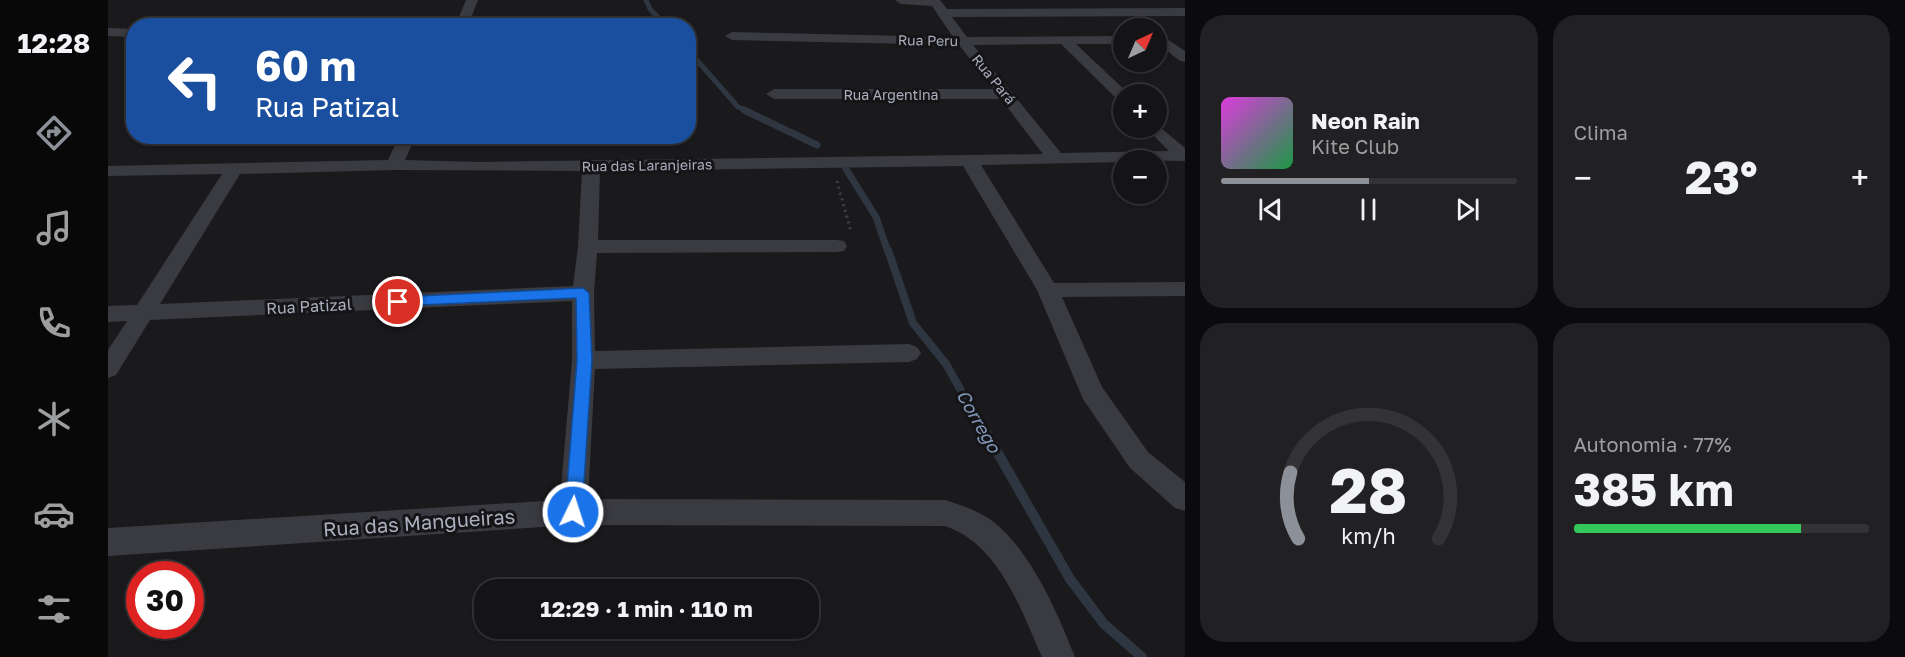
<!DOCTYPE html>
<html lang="pt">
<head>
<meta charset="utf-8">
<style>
  :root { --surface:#141315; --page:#212022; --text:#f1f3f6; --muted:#9d9ea0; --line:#333234; --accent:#8c9099 }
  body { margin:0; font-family:"Golos Text",sans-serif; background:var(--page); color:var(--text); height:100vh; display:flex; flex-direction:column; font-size:22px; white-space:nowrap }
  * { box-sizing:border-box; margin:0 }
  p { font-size:20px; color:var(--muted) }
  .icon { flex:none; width:33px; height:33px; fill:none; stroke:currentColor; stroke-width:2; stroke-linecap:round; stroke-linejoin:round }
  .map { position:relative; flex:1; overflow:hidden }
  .sheet { display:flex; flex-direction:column; gap:15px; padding:15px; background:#0b0a0c; width:720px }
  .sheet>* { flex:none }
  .guide { position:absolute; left:18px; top:18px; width:570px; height:126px; border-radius:24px; box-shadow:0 3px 9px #0003,0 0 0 2px var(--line); background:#1a4fa0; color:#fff; overflow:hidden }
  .needle { width:39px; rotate:44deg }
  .tools { position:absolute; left:1005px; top:18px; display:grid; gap:12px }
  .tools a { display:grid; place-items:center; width:54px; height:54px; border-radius:50%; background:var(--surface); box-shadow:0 3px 9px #0003,0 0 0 2px var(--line); font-size:30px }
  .speed { position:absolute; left:18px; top:561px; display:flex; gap:12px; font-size:30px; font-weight:700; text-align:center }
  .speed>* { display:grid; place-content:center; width:78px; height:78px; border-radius:50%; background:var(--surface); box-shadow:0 3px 9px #0003,0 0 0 2px var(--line); line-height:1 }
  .speed .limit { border:9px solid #d22; background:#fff; color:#111 }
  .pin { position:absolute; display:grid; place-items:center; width:51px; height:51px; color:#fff; margin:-26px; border:3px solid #fff; border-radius:50%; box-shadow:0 2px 6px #0007 }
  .me { position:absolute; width:66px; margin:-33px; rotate:4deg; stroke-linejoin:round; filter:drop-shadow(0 0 4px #0008) }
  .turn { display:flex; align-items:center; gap:21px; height:126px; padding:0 30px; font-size:27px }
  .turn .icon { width:78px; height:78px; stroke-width:2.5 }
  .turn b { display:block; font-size:42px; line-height:51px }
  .big { font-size:45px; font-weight:700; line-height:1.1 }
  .sheet .tile { flex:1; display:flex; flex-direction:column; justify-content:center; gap:9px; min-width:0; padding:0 21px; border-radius:24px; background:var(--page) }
  .sheet .dial { align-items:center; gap:0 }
  .dial svg { height:156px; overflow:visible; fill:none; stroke:var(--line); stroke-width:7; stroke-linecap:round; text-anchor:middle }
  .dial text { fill:var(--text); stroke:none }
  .song { display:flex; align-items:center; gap:18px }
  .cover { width:72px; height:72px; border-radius:9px; background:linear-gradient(135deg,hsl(300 70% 55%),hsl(140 70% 35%)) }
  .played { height:6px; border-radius:3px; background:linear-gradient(90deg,var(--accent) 50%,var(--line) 50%) }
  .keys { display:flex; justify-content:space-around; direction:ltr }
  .heat { display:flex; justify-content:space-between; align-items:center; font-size:33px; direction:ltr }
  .charge { height:9px; border-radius:4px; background:linear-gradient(90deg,#34c759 77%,var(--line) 0) }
  .sheet .tiles { flex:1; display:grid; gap:15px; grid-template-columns:repeat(2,1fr) }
  .trip { position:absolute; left:366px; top:579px; width:345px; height:60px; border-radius:24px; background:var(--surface); box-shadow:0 3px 9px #0003,0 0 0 2px var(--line); font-weight:700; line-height:60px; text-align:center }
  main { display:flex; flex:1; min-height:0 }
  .dock { display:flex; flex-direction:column; width:108px; justify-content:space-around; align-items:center; background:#080808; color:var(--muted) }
  .dock .icon { width:42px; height:42px }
  .dock .on { color:var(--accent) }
  .dock b { font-size:27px; color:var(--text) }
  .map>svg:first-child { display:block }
</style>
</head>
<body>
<main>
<nav class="dock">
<b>12:28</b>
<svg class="icon on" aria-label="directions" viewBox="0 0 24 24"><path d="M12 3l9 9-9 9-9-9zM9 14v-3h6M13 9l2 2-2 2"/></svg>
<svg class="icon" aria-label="music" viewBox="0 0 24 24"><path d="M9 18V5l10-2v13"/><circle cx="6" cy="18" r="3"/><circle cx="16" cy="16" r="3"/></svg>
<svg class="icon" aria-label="phone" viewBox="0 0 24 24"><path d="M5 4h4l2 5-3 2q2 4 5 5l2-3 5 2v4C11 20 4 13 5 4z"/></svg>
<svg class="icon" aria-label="climate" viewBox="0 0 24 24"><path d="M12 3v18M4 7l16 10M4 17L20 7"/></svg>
<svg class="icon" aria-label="car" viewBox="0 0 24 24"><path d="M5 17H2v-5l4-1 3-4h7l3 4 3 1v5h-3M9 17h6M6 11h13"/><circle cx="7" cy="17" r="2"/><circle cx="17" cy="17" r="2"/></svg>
<svg class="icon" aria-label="filters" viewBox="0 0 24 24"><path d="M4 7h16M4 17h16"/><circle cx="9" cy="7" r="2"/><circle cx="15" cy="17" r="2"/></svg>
</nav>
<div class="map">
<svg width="1077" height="657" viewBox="0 0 1077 657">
  <rect width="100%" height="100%" fill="#1a191c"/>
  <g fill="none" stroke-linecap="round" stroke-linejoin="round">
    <!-- stream-far3 -->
    <path stroke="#2e3741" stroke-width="5" d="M538,0L542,9L558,26
      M580,50L630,107L639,111"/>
    <!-- stream-far2 -->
    <path stroke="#2e3741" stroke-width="7" d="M636,110L709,145
      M738,169L768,217L780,252"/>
    <!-- stream-far1 -->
    <path stroke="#2e3741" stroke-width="8" d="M780,250L805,323L838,364L876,431"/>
    <!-- stream -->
    <path stroke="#2e3741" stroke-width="10" d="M876,429L962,579L996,624L1034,657"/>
    <!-- path -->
    <path stroke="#404148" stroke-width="3" stroke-dasharray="2 4" stroke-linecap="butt" d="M729,181L743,232"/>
    <!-- minor -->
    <path fill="#3a3a41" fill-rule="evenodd" d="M358,0H370L360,26H347Z
      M787,0H832L839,9L1077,8V16L844,17L859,37L1016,36V44H968L1021,94H1016V103L1011,101L953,44L865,45L953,153L1061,151L1038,128H1048V124L1077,148V161L1016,160V162L873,165L946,283L1077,282V296L954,297L994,387L1040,452L1077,482V511L1067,508L1022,468L975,399L929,290L855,166L492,171L490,240H729L736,241L739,246L736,251L729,252L489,253L486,293L487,351L801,344L809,347L813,353L809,359L801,362L487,369L480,499L837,500C855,506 872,511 887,523C925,555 949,612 967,657H934C913,610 891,544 837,526L465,525L0,556V528L452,500L464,360V301L42,320L8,375L0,378V350L19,321L0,322V306L29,305L114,174L0,176V166L280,160L291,136H308L297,160L372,162L935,154L893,99H666L658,94L666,89H886L851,45L624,40L617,36L624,32L845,37L824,6L793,4ZM286,170L474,171L470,247L465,286L52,304L132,174Z
      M0,28L26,29V37L0,36Z
      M1053,35L1077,51V62L1072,61L1048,42V36Z"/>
  </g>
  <!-- route -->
  <path fill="#1a73e8" stroke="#114b97" stroke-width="1.5" d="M475,288L481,293L484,360L474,512L471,517L465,520L459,517L457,512L469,360L468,298L290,306L283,302L290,297Z"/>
  <g text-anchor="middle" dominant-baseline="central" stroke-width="6" stroke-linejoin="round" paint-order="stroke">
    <!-- far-street labels -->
    <g font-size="14" fill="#abaebc" stroke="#151417">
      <text transform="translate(820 40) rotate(1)">Rua Peru</text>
      <text transform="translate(886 79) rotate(51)">Rua Pará</text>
      <text x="783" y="94">Rua Argentina</text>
      <text transform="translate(539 165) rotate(-1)">Rua das Laranjeiras</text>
    </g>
    <!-- street labels -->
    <g font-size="16" fill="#abaebc" stroke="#151417">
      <text transform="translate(201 306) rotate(-3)">Rua Patizal</text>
    </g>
    <!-- water labels -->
    <g font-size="18" font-style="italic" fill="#8198b8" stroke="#151417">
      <text transform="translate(871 421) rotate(60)">Corrego</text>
    </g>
    <!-- near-street labels -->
    <g font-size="20" fill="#abaebc" stroke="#151417">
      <text transform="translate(311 522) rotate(-4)">Rua das Mangueiras</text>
    </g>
  </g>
</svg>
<div class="tools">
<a><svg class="needle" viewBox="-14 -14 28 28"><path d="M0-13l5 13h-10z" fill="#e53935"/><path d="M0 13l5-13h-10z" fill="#9d9ea0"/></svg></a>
<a>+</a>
<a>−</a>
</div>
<div class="speed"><div class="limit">30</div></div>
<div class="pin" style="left:290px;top:302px;background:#d93025"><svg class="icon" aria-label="arrive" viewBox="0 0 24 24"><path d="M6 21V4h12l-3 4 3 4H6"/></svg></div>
<svg class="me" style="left:465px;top:512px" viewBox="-20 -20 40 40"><circle r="17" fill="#1a73e8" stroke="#fff" stroke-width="3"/><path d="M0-11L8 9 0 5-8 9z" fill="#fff"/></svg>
<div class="trip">12:29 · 1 min · 110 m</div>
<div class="guide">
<div class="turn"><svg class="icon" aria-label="left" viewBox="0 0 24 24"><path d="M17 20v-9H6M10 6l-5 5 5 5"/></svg><div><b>60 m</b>Rua Patizal</div></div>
</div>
</div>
<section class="sheet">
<div class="tiles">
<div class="tile">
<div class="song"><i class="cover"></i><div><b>Neon Rain</b><p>Kite Club</p></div></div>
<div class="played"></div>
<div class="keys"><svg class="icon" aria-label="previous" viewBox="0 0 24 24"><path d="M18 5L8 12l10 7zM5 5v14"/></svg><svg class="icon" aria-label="pause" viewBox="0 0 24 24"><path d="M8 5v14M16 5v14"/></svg><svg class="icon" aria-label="next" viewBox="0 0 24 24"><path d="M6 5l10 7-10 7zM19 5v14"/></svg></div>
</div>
<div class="tile"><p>Clima</p>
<div class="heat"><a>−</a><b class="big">23°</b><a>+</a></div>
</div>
<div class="tile dial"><svg viewBox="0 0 100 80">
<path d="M14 69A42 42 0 1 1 86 69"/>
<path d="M14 69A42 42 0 0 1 10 35" stroke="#8c9099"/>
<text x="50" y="56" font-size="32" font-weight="700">28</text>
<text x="50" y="72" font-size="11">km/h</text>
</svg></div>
<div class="tile"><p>Autonomia · 77%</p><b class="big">385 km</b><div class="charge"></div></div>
</div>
</section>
</main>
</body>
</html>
